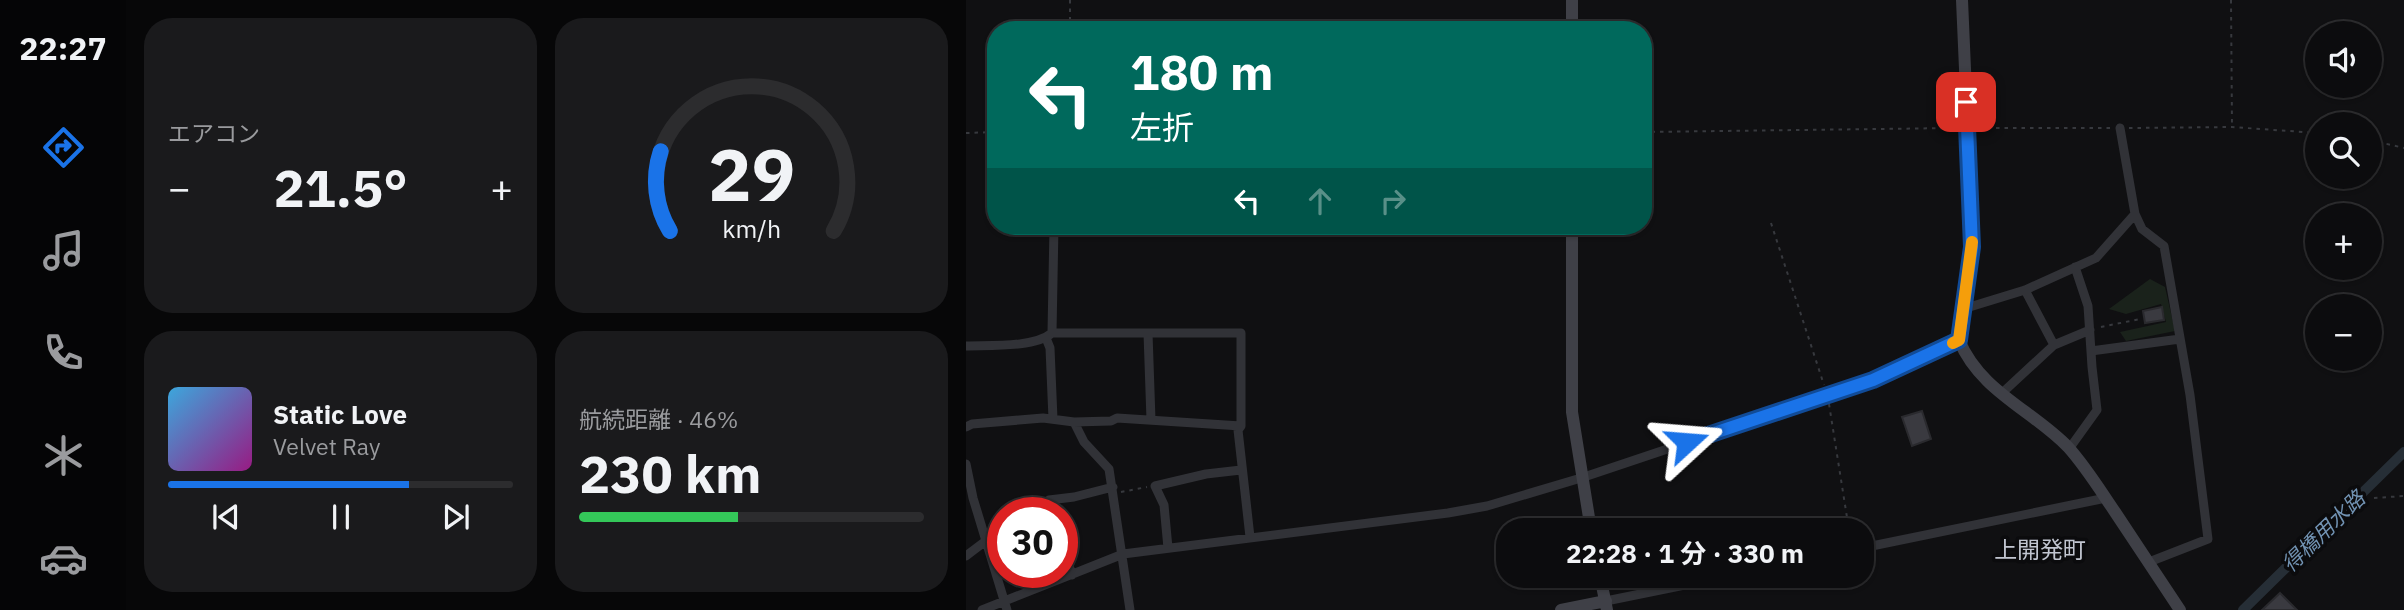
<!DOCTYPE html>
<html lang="ja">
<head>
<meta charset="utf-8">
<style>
  :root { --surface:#0c0c0e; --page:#1a1a1c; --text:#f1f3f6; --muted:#9a9b9e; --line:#2c2c2e; --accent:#1a73e8 }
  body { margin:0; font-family:"IBM Plex Sans","Noto Sans JP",sans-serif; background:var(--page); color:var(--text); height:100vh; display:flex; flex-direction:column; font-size:26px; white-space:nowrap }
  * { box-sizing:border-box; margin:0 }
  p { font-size:23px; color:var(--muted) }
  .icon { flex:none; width:38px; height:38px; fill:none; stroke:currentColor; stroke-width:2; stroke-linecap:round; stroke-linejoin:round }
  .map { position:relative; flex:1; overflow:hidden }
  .panel { display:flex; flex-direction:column; gap:18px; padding:18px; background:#070708; width:840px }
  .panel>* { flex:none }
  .hud { position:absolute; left:21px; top:21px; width:665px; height:214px; border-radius:28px; box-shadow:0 2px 5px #0004,0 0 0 2px var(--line); background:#00695c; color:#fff; overflow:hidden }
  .controls { position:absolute; left:1339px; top:21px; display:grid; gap:14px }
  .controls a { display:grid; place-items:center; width:77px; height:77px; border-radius:50%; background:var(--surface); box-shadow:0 2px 5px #0004,0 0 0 2px var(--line); font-size:35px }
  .speed { position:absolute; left:21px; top:497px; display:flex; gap:14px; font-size:35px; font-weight:700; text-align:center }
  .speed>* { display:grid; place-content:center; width:91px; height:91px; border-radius:50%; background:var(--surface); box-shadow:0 2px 5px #0004,0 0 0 2px var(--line); line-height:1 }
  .speed .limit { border:10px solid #d22; background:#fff; color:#111 }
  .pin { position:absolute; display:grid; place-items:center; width:60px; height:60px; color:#fff; margin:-30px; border-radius:14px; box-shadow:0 4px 10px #0006 }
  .me { position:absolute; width:77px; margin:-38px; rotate:71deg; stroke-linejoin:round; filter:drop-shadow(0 0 5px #0008) }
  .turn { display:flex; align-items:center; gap:24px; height:147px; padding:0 28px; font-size:32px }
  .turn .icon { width:91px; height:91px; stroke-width:2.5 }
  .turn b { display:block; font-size:49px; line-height:60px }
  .lanes { display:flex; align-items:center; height:66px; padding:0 28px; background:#0003; justify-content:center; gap:35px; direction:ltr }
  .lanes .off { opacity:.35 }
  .big { font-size:52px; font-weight:700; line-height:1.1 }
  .panel .widget { flex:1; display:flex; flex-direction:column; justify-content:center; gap:10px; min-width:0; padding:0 24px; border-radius:28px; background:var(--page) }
  .panel .dial { align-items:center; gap:0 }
  .dial svg { height:182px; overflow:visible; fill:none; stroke:var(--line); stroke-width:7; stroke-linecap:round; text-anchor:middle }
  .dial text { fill:var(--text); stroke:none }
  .song { display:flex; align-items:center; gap:21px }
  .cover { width:84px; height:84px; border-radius:10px; background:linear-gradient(135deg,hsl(200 70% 55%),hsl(310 70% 35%)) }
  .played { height:7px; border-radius:4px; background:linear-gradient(90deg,var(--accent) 70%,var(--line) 70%) }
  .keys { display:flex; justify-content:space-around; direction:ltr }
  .heat { display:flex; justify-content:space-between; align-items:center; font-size:38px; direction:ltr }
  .charge { height:10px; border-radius:5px; background:linear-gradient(90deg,#34c759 46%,var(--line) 0) }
  .panel .tiles { flex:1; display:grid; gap:18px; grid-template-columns:repeat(2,1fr) }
  .trip { position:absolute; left:530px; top:518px; width:378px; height:70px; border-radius:28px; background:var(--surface); box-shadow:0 2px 5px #0004,0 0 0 2px var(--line); font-weight:700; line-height:70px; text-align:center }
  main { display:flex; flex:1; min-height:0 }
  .tab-bar { display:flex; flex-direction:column; width:126px; justify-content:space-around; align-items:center; background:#050506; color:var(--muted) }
  .tab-bar .icon { width:49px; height:49px }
  .tab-bar .selected { color:var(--accent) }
  .tab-bar b { font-size:32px; color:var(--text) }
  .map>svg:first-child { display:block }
</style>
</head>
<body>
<main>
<nav class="tab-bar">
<b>22:27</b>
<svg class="icon selected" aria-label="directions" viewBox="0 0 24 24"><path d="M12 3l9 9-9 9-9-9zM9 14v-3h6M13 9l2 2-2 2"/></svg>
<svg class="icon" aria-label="music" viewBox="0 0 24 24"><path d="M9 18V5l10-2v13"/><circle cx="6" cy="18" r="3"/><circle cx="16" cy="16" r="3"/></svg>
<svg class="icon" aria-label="phone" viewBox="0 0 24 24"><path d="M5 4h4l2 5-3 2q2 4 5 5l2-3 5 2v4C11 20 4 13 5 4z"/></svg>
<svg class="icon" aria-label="climate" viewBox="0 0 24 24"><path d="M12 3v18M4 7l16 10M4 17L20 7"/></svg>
<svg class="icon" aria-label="car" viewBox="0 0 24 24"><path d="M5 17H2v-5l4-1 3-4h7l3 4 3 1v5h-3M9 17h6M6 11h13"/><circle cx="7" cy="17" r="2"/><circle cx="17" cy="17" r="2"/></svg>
</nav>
<section class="panel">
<div class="tiles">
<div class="widget"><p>エアコン</p>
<div class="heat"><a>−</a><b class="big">21.5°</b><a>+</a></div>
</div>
<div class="widget dial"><svg viewBox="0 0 100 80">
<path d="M14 69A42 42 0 1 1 86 69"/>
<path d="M14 69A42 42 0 0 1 10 34" stroke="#1a73e8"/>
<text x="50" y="56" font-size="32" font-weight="700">29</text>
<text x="50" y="72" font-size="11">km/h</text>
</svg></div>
<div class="widget">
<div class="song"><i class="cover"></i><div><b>Static Love</b><p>Velvet Ray</p></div></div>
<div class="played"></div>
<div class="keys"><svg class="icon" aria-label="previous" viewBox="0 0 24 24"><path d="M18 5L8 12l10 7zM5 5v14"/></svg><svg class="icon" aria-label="pause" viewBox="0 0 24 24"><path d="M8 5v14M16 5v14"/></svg><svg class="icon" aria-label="next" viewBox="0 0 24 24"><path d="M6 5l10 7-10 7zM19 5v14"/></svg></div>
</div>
<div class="widget"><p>航続距離 · 46%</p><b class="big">230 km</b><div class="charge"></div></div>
</div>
</section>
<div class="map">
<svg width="1438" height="610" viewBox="0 0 1438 610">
  <rect width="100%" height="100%" fill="#101012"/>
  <!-- green -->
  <path fill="#1a221b" d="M1184,279L1199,287L1209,331L1160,341L1154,332L1200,322L1195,304L1160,314L1143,309Z"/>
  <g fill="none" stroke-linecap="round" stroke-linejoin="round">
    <!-- canal -->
    <path stroke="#262e36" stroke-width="10" d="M1277,610L1438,452"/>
  </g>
  <!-- building -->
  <path fill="#3a3a40" stroke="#2a2a2e" stroke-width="2" d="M1196,307L1198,320L1179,323L1177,311Z
    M956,411L965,439L946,446L936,417Z
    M1314,593L1331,610H1296Z"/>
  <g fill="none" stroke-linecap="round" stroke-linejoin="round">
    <!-- path -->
    <path stroke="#37393e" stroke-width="2" stroke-dasharray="3.5 5" stroke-linecap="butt" d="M104,0V30
      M1265,0L1266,125
      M1013,128H1144
      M1163,128L1266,127L1351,133
      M677,132L990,128
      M0,133L30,132
      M1404,140L1438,148
      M805,223L858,385
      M1135,327L1174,319
      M863,404L883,530
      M155,492L181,487
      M1408,498L1438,496"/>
    <!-- street -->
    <path stroke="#313237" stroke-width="9" d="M1154,128L1169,214L1176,229L1198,246L1224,395L1242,539L1183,562
      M1059,290L1088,345
      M997,309L1059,290L1130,258L1169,214
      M86,333L88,226
      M182,333L185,420
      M80,338L84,348L87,419
      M0,346C23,345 68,348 86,333H275V426L272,430L284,537
      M1125,351L1214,339
      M1035,394L1088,345L1124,330
      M108,422L145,421L151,418L275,426
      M0,427L6,424L77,418L108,422L118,442L143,469L164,610
      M1103,449L1131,410L1126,367L1122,306L1109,267
      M0,464L7,498L41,610
      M83,500L87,513
      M64,513L83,500L108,497L147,487
      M19,535L37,531
      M96,544L106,575
      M202,548L198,505L189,486L240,474L275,470
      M896,548L1140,498
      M0,556L21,540
      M640,601L763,576
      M16,610L157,554L482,513L521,506L615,478L907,380L993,340"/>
    <!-- secondary -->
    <path stroke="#3f4047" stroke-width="12" d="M996,0L1006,230L993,340C1014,391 1066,410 1102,447C1120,467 1134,490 1149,512C1171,545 1192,577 1214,610
      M606,30V0
      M606,226V412L625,530
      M634,576L641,610
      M595,610L640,601"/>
  </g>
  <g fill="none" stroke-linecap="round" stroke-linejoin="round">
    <!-- route casing -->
    <g stroke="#114b97" stroke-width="18">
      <path id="route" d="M721,442L907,380L993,340L1006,247L1000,102"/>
    </g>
    <!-- route -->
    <use href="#route" stroke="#1a73e8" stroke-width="12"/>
    <!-- slow -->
    <path stroke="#f59e0b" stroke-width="12" d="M987,343L993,340L1006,242"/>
  </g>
  <g text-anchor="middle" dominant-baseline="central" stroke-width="7" stroke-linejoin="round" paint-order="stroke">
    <!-- water labels -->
    <g font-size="21" font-style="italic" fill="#7293b3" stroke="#0b0b0d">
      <text transform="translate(1357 531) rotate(-44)">得橋用水路</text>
    </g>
    <!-- quarter labels -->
    <g font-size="23" fill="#c1c5d0" stroke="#0b0b0d">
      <text x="1074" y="549">上開発町</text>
    </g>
  </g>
</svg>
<div class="controls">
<a><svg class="icon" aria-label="sound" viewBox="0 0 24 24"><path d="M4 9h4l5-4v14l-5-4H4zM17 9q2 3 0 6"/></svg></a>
<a><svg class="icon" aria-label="search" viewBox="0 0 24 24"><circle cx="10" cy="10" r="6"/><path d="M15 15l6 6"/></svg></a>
<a>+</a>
<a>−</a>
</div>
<div class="speed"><div class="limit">30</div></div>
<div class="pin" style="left:1000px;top:102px;background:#d93025"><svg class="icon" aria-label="arrive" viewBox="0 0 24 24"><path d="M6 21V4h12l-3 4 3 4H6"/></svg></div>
<svg class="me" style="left:721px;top:442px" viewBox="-20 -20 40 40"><path d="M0-17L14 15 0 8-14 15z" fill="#1a73e8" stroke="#fff" stroke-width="4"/></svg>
<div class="trip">22:28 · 1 分 · 330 m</div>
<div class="hud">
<div class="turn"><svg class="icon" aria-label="left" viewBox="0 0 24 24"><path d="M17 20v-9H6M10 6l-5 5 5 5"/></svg><div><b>180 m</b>左折</div></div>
<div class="lanes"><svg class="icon" aria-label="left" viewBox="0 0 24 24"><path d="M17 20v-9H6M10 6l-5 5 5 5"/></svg><svg class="icon off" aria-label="ahead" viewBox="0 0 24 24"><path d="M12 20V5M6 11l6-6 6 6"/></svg><svg class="icon off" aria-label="right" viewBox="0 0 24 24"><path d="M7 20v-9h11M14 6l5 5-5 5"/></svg></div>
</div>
</div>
</main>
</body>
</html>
